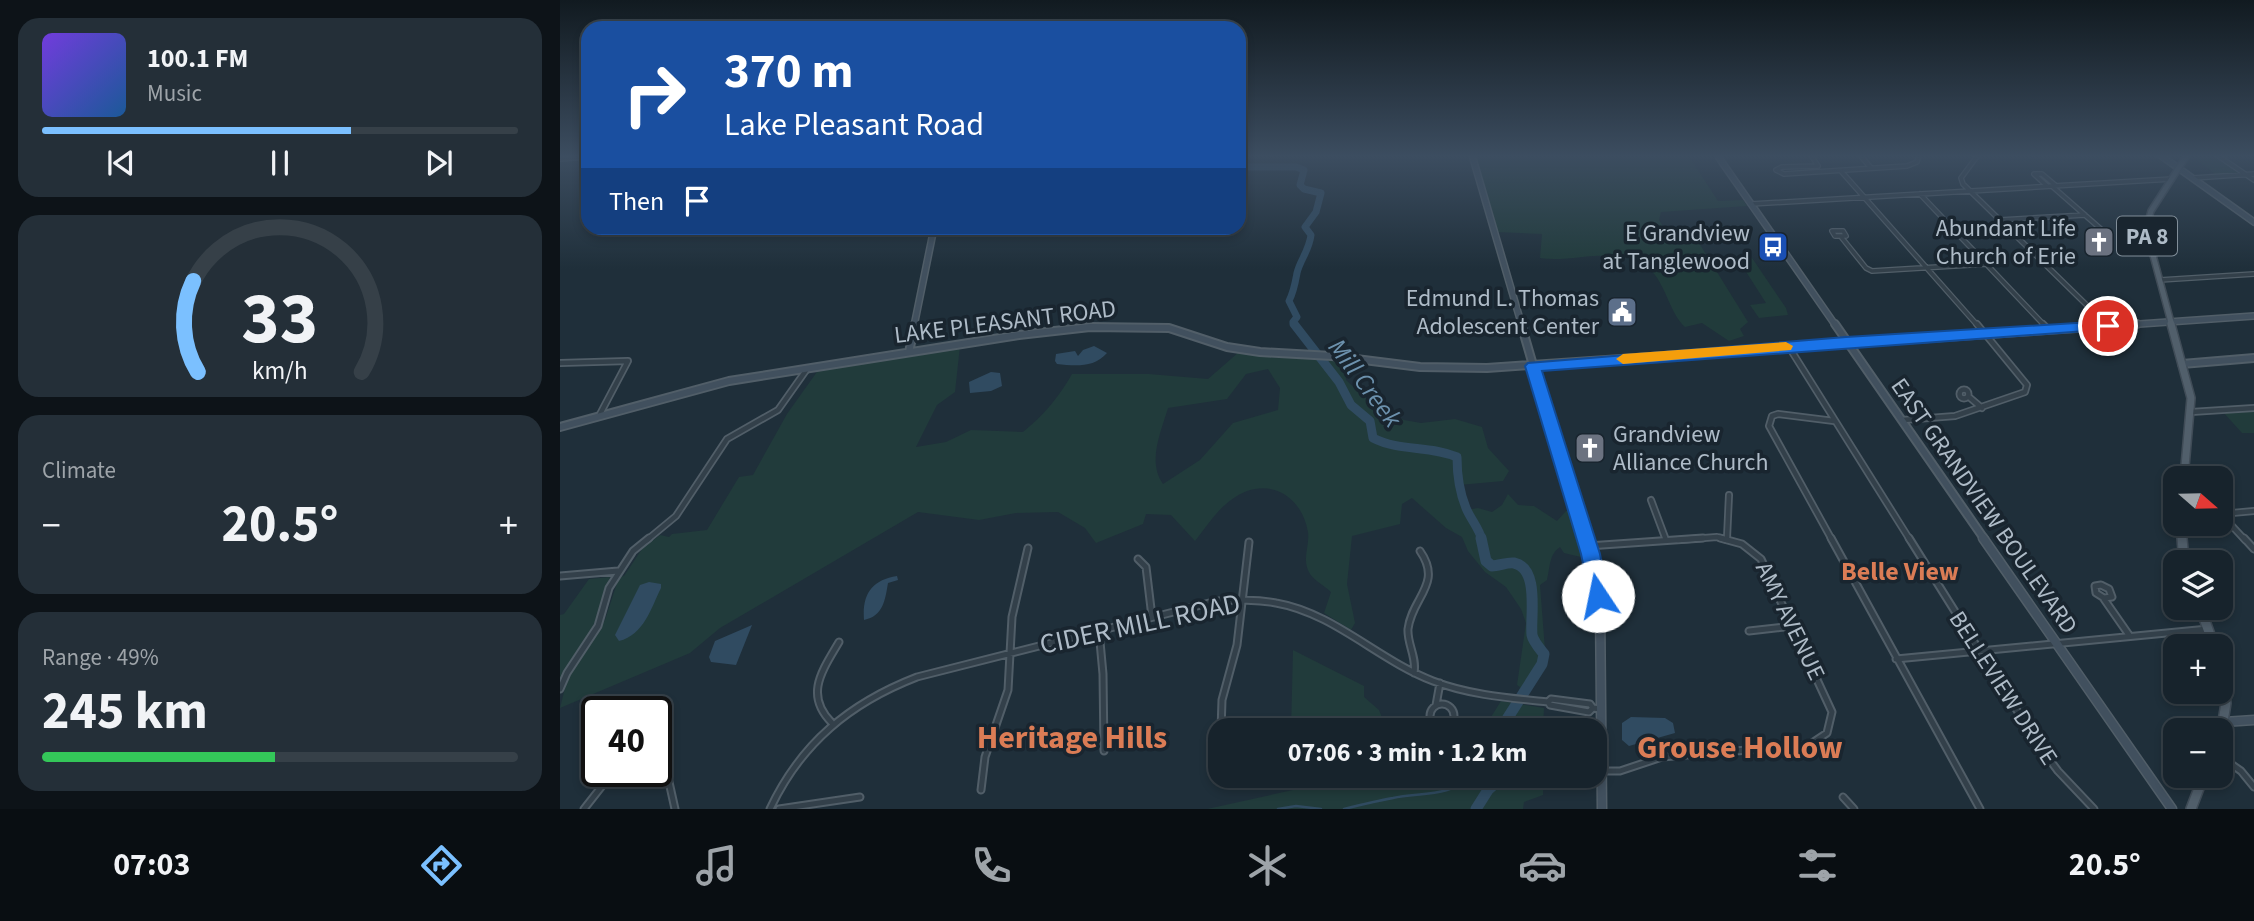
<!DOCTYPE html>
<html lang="en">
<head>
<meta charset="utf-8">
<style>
  :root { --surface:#17232c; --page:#242f38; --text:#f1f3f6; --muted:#9ea4a9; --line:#364048; --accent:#7bc0ff }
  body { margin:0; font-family:"Source Sans 3",sans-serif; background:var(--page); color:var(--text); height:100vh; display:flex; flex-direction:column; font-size:26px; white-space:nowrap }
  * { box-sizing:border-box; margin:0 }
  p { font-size:23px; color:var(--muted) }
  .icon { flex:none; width:38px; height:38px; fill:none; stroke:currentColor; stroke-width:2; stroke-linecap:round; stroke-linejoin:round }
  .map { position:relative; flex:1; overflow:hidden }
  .panel { display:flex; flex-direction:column; gap:18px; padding:18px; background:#0d1318; width:560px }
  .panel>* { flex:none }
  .top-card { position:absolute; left:21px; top:21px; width:665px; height:214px; border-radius:21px; box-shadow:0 4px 10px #0003,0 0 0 2px var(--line); background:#1a4fa0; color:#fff; overflow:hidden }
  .needle { width:46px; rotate:110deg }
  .buttons { position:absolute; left:1603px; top:466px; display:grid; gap:14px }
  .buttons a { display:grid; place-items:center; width:70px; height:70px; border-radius:14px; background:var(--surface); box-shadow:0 4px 10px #0003,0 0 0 2px var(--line); font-size:35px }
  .speed { position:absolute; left:21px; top:696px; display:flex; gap:14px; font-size:35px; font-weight:700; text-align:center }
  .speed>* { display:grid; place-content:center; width:91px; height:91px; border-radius:50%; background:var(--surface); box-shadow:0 4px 10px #0003,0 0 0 2px var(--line); line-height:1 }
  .speed .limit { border:4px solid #111; border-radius:10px; background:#fff; color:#111 }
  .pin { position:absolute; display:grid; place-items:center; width:60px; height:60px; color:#fff; margin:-30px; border:4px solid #fff; border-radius:50%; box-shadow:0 2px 7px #0007 }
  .me { position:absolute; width:77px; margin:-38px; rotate:349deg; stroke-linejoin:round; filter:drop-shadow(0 0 5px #0008) }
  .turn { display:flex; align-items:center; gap:24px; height:147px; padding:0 28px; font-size:32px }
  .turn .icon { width:91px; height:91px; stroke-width:2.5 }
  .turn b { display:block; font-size:49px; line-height:60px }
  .then { display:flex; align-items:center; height:66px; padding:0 28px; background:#0003; gap:14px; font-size:26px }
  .big { font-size:52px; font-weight:700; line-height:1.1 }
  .panel .card { flex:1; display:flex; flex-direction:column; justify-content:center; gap:10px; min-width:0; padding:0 24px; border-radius:21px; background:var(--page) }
  .panel .dial { align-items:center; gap:0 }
  .dial svg { height:182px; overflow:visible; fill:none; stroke:var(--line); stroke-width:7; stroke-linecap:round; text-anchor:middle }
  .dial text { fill:var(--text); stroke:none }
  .song { display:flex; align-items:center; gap:21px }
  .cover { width:84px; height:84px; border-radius:10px; background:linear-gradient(135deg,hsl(260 70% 55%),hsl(210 70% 35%)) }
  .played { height:7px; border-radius:4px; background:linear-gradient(90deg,var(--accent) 65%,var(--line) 65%) }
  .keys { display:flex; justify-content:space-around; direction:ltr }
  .heat { display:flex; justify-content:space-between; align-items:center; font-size:38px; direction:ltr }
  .charge { height:10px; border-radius:5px; background:linear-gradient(90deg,#34c759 49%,var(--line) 0) }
  .trip { position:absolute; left:648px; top:718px; width:399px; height:70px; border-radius:21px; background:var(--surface); box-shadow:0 4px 10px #0003,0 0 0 2px var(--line); font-weight:700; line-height:70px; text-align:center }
  .tab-bar { display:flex; height:112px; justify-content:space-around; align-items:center; background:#090e12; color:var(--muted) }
  .tab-bar .icon { width:49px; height:49px }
  .tab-bar .on { color:var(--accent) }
  .tab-bar b { font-size:32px; color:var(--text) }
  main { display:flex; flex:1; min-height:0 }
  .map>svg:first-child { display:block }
</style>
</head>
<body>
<main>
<section class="panel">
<div class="card">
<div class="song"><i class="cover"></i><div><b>100.1 FM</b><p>Music</p></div></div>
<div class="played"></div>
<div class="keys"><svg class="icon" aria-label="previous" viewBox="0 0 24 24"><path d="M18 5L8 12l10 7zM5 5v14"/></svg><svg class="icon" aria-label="pause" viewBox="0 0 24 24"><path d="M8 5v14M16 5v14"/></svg><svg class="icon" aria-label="next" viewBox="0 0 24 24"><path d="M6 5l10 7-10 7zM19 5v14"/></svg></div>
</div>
<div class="card dial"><svg viewBox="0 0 100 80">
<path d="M14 69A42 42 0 1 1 86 69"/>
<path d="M14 69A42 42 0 0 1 12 29" stroke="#7bc0ff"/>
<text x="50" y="56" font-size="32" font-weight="700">33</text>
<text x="50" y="72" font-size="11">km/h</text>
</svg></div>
<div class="card"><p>Climate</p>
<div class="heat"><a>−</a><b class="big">20.5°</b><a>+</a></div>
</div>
<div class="card"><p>Range · 49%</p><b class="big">245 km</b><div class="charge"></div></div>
</section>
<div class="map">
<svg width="1694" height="809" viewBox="0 0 1694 809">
  <rect width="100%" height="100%" fill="#1f2f3a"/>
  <!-- green -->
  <path fill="#213b3b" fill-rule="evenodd" d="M914,155H1128L1158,201L1183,200L1187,206L1101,212L1099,220L1115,245L1139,243L1188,322L1180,329L1184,336L1169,341L1142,323L1125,327C1111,314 1107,291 1095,275C1067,240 1016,264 980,258L982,234L936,232Z
    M1631,155H1654L1680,174L1656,175Z
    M1190,255L1226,308L1228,315L1199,318L1190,305L1206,303L1176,256Z
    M400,346L395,392L377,405L356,447L386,442L411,430L463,432C483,416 499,397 512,374H589L648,379L679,352L709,357L785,361L786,380L802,395L844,420L861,423L895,419L922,427L928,448L949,471L943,481L899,485L907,510L918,508L932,512L942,505L948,494L958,505L974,506L997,521L1006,511H1013L1025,558L1004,553L1000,547C989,554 990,568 987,580L980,585L985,650L982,664L962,693L958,694L960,687L957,685L966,623L961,609L946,587L925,572L908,551L902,537L886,528L852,498L842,504L840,524L792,536L787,584L795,623L791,630L764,613L771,592C765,586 755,581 750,574C741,559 750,547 748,532C741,492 704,475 671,500C657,510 646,527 635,541L611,515L586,514L583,524L536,543L525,528L498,512L456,513L419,520L358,512L160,628L130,653L0,708L7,680L45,620L59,577L64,576L82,549L100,535L109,537L112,534L147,530L179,477L193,475L227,414L259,369ZM708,369L720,388L718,410L673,423L640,460L603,484C587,462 601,432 608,408L667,399L686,374Z
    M1694,410V433H1682L1663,412Z
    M50,577L35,622L0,682V615L4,614L29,579Z
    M733,650L804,686V697L819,710L827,730H731Z
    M941,701L984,708L983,730H923Z
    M785,775H856L884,785L901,775H983V795L964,802L963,809H647L751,786C763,789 773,787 786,784Z"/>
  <!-- water -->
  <path fill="#304b61" d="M534,346L547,353C534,368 515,366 497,364L495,361L496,354L515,351L518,356L523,350Z
    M431,372L440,373L442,386L431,391L410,393L409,382Z
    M337,576L338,580L328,583C325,601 323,616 304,620C302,594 312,580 337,576Z
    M89,582L101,584V588C91,608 84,635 59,641L55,635L80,585Z
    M192,625L176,665L151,662L149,657L155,641Z
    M1071,717L1105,718L1113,723L1115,733L1069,746L1062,740V723Z"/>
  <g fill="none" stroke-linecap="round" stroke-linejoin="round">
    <!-- stream -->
    <path stroke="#304b61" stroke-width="2.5" d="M718,809L736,806L761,809
      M784,809C800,805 816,801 833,798C859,792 892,798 910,775"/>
    <!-- river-far2 -->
    <path stroke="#304b61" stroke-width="7" d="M679,167H736L744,170L740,185L744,189L761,193L756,212L745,227L751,235C749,251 740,260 737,273C735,284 734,291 729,301L737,317L733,322L736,326"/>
    <!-- river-far1 -->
    <path stroke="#304b61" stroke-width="9" d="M734,324L779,382L791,405L810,421L813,438C840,452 869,445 897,457C897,475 899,491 906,508C911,520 919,528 922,540"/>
    <!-- river -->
    <path stroke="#304b61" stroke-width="11" d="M921,538L926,561L932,566C939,566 947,562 954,563C980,568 970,618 972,635C973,641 980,649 984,654L982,664L940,730
      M916,809L928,790L945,775"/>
    <!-- street-far2 casing -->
    <g stroke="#515e68" stroke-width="6">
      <path id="street-far2" d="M1251,155L1258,166
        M1300,155L1311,168
        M1418,155L1401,178L1403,184L1547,325
        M1657,155L1694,180
        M0,159L28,157
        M1258,166L1222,167L1216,170L1224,174L1347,166L1357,162L1359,155
        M1281,171L1418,326
        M1633,178L1694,174
        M1487,186L1474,174H1482L1495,185
        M1493,187L1542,230
        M1360,194L1485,326
        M1191,204L1612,179
        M1440,220L1525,215
        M1272,231H1283L1286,236H1275Z
        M1282,238L1306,268L1312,271L1427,264
        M1600,280L1694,274"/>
    </g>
    <!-- street-far1 casing -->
    <g stroke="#515e68" stroke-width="8">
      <path id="street-far1" d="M1483,324L1489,330
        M1229,347L1350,540
        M0,363L68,361L39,416
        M1399.5 394a4.5 4.5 0 1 1 9 0a4.5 4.5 0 1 1-9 0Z
        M1409,397L1422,408
        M1631,412L1694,408
        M1343,420L1395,416L1465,392L1467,385L1417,324
        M1091,500L1106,540
        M1661,514L1685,540
        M1661,514L1694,511
        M1167,538L1169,495
        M87,540L116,516L167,439L218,410L247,369
        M1118,540L1157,537L1167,540
        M1272,540L1209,426L1212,416L1218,414L1274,421"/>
    </g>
    <!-- street casing -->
    <g stroke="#515e68" stroke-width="9">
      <path id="street" d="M1271,538L1420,809
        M1349,538L1478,744L1498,771L1534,809
        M1684,538L1694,549
        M1028,546L1143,538
        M578,559L586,567L592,617
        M0,576L58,571
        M1541,585L1549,589L1552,597L1544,598L1536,593L1535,586Z
        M1544,599L1569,635
        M539,631L543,674L544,751
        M1189,631L1233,626
        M1336,659L1648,629
        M854,673C857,657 847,644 848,629C852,597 883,584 860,551
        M0,689L7,673L38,626L49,588L73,551L89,538
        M991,699L1030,704L1033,708L1029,712L990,705L988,702Z
        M870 716a12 12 0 1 1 24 0a12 12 0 1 1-24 0Z
        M876,705L880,683
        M1033,708L1040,709
        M272,723C244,695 262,671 279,642
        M661,730L662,700L677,645L689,542
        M1661,757L1681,771L1694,787
        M96,763L107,773L115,809
        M1041,771H1060L1102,757L1249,745L1267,733L1272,712L1201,559L1182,544L1160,538
        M421,790L425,757L448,690L452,617L468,548
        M1283,797L1294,809
        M24,809L42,786L59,772
        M210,809C241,743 290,703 357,677L657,601C677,600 696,599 716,603C774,613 818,660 873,681C909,695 949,698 988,702
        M219,809L300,797"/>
    </g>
    <!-- secondary-far2 casing -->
    <g stroke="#515e68" stroke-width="8">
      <path id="secondary-far2" d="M912,155L962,326
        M1157,155L1276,326
        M1600,155L1694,222
        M354,326L374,228
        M1551,326L1694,316"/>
    </g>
    <!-- secondary-far1 casing -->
    <g stroke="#515e68" stroke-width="10">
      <path id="secondary-far1" d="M961,324L1024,540
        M1275,324L1425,540
        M349,352L355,324
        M1622,364L1694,358
        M0,427L169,381L459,335L530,327L609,328L667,347L700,352L772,356L860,367L927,368L1577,324"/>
    </g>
    <!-- secondary casing -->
    <g stroke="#515e68" stroke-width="11">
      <path id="secondary" d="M1024,538L1040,603L1042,809
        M1423,538L1612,809
        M1664,722L1694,720"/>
    </g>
    <!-- primary-far2 casing -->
    <g stroke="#404c57" stroke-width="8">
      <path id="primary-far2" d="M1612,326L1586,229L1591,211L1627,155"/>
    </g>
    <!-- primary-far1 casing -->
    <g stroke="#404c57" stroke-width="10">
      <path id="primary-far1" d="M1611,324L1631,398L1624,478
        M1621,523L1622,540"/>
    </g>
    <!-- primary casing -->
    <g stroke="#404c57" stroke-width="12">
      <path id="primary" d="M1622,538L1624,562
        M1640,607L1654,646
        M1661,667L1666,703L1661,734
        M1631,809L1644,775"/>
    </g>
    <!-- street-far2 -->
    <use href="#street-far2" stroke="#33404a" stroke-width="3.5"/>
    <!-- street-far1 -->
    <use href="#street-far1" stroke="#33404a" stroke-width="4.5"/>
    <!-- street -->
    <use href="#street" stroke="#33404a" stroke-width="5"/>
    <!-- secondary-far2 -->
    <use href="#secondary-far2" stroke="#41505e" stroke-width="5"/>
    <!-- secondary-far1 -->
    <use href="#secondary-far1" stroke="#41505e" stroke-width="6"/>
    <!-- secondary -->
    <use href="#secondary" stroke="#41505e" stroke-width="8"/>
    <!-- primary-far2 -->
    <use href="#primary-far2" stroke="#515f6b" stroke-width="5"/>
    <!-- primary-far1 -->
    <use href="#primary-far1" stroke="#515f6b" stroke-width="7"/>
    <!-- primary -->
    <use href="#primary" stroke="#515f6b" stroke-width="9"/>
  </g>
  <!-- sky -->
  <linearGradient id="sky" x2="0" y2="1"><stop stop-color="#111a20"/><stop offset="0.58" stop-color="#3c4d60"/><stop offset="1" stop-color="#3c4d60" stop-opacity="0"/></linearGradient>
  <rect width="1694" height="269" fill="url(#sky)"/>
  <!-- route -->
  <path fill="#1a73e8" stroke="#114b97" stroke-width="2" d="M1548,321L1555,326L1553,329L982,371L1040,554L1048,596L1045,602L1038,604L1031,602L1021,554L965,366L968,363L1286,337Z"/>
  <!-- slow -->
  <path fill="#f59e0b" d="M1226,342L1233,346L1231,350L1063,364L1056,359L1063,354Z"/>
  <!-- icons -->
  <defs>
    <g id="church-square" transform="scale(1.575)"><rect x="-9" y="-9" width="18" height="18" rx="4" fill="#6b7280" stroke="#19252f"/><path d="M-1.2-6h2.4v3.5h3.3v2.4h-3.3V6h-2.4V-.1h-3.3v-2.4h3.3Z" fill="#fff"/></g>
    <g id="bus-square" transform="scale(1.575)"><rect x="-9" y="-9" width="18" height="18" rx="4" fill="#1a4fb4" stroke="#19252f"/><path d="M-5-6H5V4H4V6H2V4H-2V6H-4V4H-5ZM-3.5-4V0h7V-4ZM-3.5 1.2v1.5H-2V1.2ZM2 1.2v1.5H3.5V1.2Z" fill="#fff"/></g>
    <g id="civic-square" transform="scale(1.575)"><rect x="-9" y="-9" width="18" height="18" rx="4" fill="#5c6f8a" stroke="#19252f"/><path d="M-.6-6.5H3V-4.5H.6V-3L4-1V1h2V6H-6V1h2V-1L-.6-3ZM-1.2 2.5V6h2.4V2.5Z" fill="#fff"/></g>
  </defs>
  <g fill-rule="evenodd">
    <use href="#church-square" x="1539" y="242"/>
    <use href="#bus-square" x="1213" y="247"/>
    <use href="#civic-square" x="1062" y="312"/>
    <use href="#church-square" x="1030" y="448"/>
  </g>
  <g text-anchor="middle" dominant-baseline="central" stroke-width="7" stroke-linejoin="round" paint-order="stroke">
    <!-- shield labels -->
    <rect fill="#19252f" stroke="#818e99" stroke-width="2" x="1557" y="216.5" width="60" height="39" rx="5"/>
    <g font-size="23" font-weight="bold" fill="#aebbc7">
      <text x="1587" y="236">PA 8</text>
    </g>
    <!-- poi labels -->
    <g font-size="24" fill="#aebbc7" stroke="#19252f" text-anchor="end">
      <text x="1516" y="228">Abundant Life<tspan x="1516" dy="28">Church of Erie</tspan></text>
      <text x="1190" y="233">E Grandview<tspan x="1190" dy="28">at Tanglewood</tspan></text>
      <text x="1039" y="298">Edmund L. Thomas<tspan x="1039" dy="28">Adolescent Center</tspan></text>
      <text x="1053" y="434" text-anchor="start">Grandview<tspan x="1053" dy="28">Alliance Church</tspan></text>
    </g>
    <!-- street labels -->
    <g font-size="24" fill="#aebbc7" stroke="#19252f">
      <text transform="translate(445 322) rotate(-7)">LAKE PLEASANT ROAD</text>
      <text transform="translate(1424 506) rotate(55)">EAST GRANDVIEW BOULEVARD</text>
      <text transform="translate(1230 621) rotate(64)">AMY AVENUE</text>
      <text transform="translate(1443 688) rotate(57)">BELLEVIEW DRIVE</text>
    </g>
    <!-- water labels -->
    <g font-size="26" font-style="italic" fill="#6c91ad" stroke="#19252f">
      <text transform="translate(805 383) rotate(53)">Mill Creek</text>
    </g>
    <!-- neighbourhood labels -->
    <g font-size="26" font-weight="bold" fill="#db7c55" stroke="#19252f">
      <text x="1340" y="571">Belle View</text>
    </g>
    <!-- near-street labels -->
    <g font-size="28" fill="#aebbc7" stroke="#19252f">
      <text transform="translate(580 624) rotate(-12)">CIDER MILL ROAD</text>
    </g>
    <!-- near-neighbourhood labels -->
    <g font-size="32" font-weight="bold" fill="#db7c55" stroke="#19252f">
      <text x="512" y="738">Heritage Hills</text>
      <text x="1180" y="748">Grouse Hollow</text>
    </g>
  </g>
</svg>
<div class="buttons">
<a><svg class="needle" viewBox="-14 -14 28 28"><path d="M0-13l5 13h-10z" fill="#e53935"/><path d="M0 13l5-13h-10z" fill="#9ea4a9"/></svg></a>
<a><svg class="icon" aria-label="layers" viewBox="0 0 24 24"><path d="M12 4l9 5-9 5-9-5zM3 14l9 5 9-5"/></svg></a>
<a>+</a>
<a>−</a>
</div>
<div class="speed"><div class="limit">40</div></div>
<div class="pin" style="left:1548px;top:326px;background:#d93025"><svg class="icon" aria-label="arrive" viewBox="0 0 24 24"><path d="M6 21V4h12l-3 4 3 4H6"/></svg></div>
<svg class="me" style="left:1038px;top:596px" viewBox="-20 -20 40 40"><circle r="19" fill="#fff"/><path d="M0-13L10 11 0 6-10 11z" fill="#1a73e8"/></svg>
<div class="trip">07:06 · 3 min · 1.2 km</div>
<div class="top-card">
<div class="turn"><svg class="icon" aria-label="right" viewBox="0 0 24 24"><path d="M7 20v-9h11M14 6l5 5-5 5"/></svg><div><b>370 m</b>Lake Pleasant Road</div></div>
<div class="then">Then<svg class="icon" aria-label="arrive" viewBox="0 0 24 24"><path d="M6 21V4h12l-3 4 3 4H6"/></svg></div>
</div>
</div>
</main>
<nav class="tab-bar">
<b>07:03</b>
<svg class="icon on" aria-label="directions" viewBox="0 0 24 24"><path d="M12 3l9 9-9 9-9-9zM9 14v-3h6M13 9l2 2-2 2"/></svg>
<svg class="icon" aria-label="music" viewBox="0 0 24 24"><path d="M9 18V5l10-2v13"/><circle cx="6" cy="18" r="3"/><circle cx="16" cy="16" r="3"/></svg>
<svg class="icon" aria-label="phone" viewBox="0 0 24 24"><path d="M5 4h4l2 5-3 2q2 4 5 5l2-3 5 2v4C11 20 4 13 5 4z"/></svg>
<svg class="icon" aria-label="climate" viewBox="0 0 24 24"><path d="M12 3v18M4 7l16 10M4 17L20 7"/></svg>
<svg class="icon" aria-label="car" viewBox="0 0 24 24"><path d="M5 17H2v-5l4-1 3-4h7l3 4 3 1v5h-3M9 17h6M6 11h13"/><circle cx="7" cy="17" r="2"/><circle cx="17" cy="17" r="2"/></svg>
<svg class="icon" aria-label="filters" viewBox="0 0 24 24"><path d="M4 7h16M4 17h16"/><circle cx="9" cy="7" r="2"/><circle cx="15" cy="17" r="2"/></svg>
<b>20.5°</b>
</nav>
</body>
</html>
